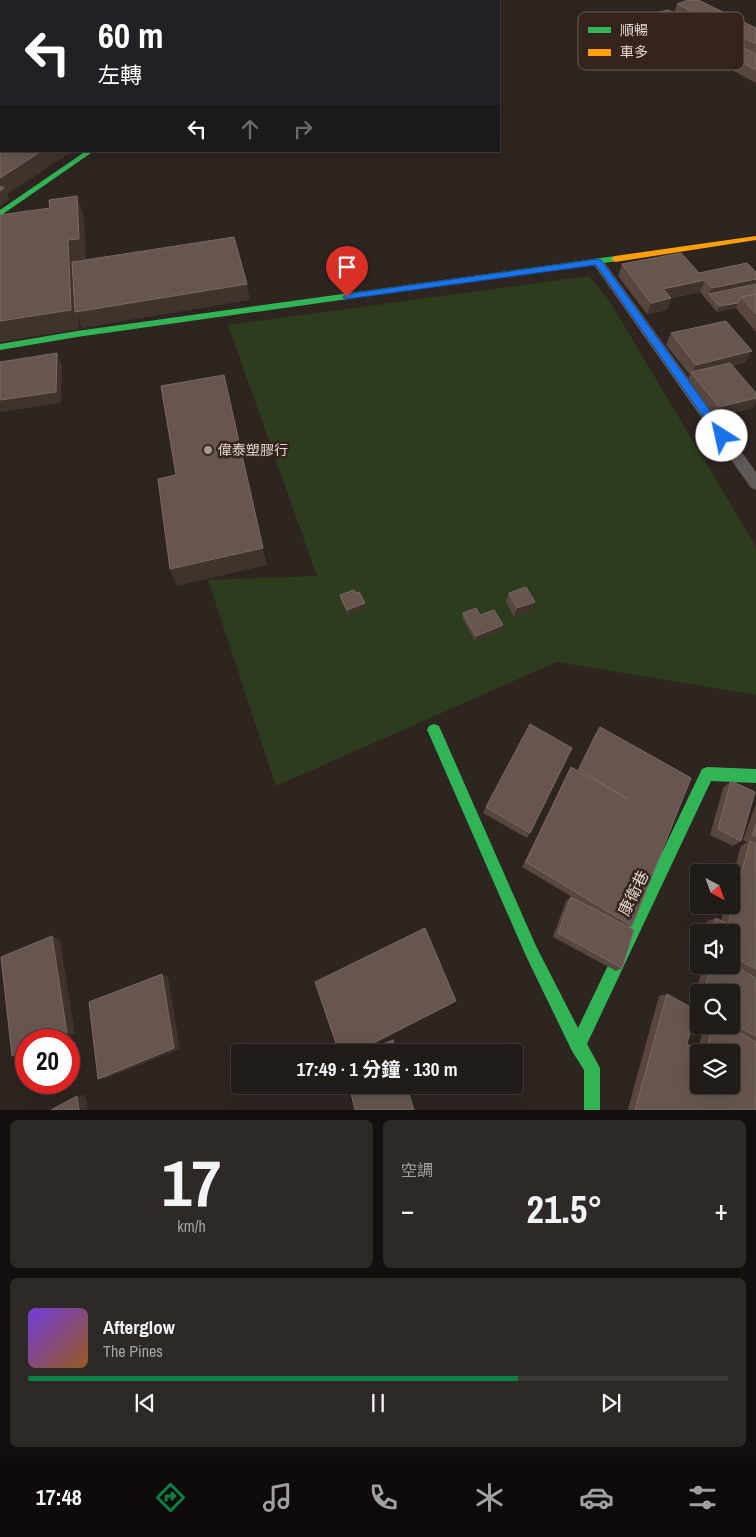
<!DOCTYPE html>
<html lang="zh-TW">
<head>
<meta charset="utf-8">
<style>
  :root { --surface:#221c19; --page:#2e2926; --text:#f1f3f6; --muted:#a2a1a2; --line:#3f3a38; --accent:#0b8043 }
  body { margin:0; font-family:"Archivo Narrow","Noto Sans TC",sans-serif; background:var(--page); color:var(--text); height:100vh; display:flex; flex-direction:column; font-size:19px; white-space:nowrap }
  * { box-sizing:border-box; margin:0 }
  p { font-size:16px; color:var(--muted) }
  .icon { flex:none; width:28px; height:28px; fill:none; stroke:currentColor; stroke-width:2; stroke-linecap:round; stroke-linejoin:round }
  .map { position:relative; height:1110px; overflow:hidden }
  .panel { display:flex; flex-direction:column; gap:10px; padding:10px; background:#130f0e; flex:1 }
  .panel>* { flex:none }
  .guide { position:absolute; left:0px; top:0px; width:500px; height:152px; box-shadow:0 5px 20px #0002,0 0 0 1px var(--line); background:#202124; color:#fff; overflow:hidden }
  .needle { width:32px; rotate:139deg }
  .tools { position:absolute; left:690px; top:864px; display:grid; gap:10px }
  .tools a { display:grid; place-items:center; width:50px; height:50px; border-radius:5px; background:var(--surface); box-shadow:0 5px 20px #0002,0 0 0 1px var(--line); font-size:25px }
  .speed { position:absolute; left:15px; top:1029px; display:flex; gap:10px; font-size:25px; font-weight:700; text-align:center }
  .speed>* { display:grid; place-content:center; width:65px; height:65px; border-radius:50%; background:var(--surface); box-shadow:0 5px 20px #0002,0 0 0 1px var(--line); line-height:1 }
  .speed .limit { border:8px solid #d22; background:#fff; color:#111 }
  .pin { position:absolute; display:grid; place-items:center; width:42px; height:42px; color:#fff; margin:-51px -21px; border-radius:50% 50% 50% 0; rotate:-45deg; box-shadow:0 0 5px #0007 }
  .pin .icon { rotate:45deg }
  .me { position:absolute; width:55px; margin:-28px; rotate:325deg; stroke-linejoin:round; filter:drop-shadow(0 0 4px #0008) }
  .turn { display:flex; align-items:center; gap:18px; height:105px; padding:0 15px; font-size:22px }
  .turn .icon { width:65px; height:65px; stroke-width:2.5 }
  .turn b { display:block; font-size:35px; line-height:42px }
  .lanes { display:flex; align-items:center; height:48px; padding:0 15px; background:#0003; justify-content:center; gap:25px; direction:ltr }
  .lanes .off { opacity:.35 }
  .big { font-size:38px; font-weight:700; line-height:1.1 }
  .panel .widget { flex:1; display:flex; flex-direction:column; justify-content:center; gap:8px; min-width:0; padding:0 18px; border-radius:8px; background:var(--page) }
  .panel .dial { align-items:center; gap:0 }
  .dial b { font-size:65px; line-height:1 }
  .song { display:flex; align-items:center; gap:15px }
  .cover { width:60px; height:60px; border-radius:8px; background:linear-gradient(135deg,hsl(260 70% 55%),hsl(30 70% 35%)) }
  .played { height:5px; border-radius:2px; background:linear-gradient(90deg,var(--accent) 70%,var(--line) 70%) }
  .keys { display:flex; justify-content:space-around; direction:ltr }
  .heat { display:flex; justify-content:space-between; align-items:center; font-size:28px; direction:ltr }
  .panel .tiles { flex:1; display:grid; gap:10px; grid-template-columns:1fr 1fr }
  .widget:last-child { grid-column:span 2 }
  .trip { position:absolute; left:231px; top:1044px; width:292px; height:50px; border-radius:5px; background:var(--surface); box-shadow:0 5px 20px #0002,0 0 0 1px var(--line); font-weight:700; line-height:50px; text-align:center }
  .tabs { display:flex; height:80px; justify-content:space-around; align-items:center; background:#0e0b0a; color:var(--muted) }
  .tabs .icon { width:35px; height:35px }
  .tabs .on { color:var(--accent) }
  .tabs b { font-size:22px; color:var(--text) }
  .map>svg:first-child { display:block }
</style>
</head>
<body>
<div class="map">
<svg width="756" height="1110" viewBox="0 0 756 1110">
  <rect width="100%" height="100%" fill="#2e2521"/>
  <!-- green -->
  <path fill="#2c3c1d" d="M589,276L609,300L756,547V695L557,662L276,786L208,580L317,576L228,325Z"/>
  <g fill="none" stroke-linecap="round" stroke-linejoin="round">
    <!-- lane -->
    <path fill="#5e5a57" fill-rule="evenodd" d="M598,258L602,259L756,472V490L751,488L594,265L592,262L594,259Z"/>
    <!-- street -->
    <path stroke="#5e5a57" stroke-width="28" d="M307,1L308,0"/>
    <!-- fast -->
    <path fill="#30b455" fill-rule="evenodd" d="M86,151H94L0,216V210Z
      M615,256L619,259L618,261L77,337L0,350V344L77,331Z
      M434,724L439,726L536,946L578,1028L702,769L707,767L756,769V783L711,781L587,1044L600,1068V1110H584V1070L572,1051L526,956L429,734L427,730L429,726Z"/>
    <!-- slow -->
    <path fill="#ff9f0a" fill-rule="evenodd" d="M756,236V240L615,262L611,259L615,256Z"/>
  </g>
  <!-- wall -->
  <path fill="#57473f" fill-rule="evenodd" d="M0,0H305L303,1H1V4H0Z
    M677,4L756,28V83L649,25L652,14L674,13Z
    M622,264L699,273L756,272V332L736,308L717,312L700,292L671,298L667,310L647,314L618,276Z
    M671,333L746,362L733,366L753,408L713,418L686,383L690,375L666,345Z
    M356,593L365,603V608L348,615L341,600L340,595Z
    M509,593L531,611L514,617L506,602Z
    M463,613L480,615L503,625L502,630L475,641L462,617Z
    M600,727L691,778L632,926L629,927L622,968L616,971L553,937L566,901L571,897L579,901L522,867L567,774L571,767L577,771L595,734Z
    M731,781L741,841L733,846L710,835L723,788Z
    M756,804V977L731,964V932H704L707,921L716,918L721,920L725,905H731V881L741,846L747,842L743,840Z
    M486,807L530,833L527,838L483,813Z
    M703,965H731L756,978V1110H629L628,1109L659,996L667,994L687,1044L698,1050L704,1025H731V992H699V1011L692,1007ZM699,1052H731L699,1085Z"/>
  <!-- shaded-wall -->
  <path fill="#40332c" d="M281,0H305L303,1H279Z
    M42,151H73L7,194L9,200L0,206V191L3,189L0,183V178Z
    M77,196L84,216L86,259L76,260L78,311L247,284L250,300L82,328L78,319L79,329L0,342V321Z
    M756,279V290L709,294L712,288Z
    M705,280L700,292L659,300L663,289Z
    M671,298L667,310L647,314L651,303Z
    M738,303L735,308L717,312L719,306Z
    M752,351L746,362L694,375L692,373L696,365Z
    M57,353L62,365L61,403L1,412L0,410V400Z
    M756,398V403L753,408L713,418L719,407Z
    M263,548L267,565L177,586L170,569Z
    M535,602L531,611L514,617L517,608Z
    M365,603V608L348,615L347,610Z
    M503,625L502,630L475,641L476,636Z
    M52,936L60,940L75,1034L60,1040H50Z
    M162,974L168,977L180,1049L106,1078L98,1079Z
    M456,1001L357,1052H356Z
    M26,1050V1055L22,1056H12Z
    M85,1095L88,1110H79L77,1096Z"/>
  <!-- building -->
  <path fill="#66564f" stroke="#796a63" d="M32,0H281L279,1H36Z
    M688,0H698L756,28V44L677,4Z
    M668,10L756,54V70L652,14Z
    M0,37H1V151H42L0,178Z
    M0,186L4,188L0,191Z
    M77,196L79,239L68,240L71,310L0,321V215L50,208L49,200Z
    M234,237L247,284L75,312L72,262Z
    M681,253L699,273L747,263L756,272V279L712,288L705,280L663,289L671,298L651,303L622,264Z
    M756,284V294L741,297L738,303L719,306L709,294Z
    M756,294V314L741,297Z
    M726,321L752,351L696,365L671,333Z
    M57,353L56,392L0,400V362Z
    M730,363L756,393V398L719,407L691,372Z
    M224,375L263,548L170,569L158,479L176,475L161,386Z
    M526,587L535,602L517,608L509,593Z
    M354,590L356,593L359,592L365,603L347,610L340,595Z
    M476,608L480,615L494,610L503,625L476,636L463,613Z
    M530,724L572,748L530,833L486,807Z
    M600,727L691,778L632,926L526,862L571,767L628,799L579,769Z
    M731,781L755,792L741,841L718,829Z
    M756,824V837L752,835Z
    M750,841L756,844V969L731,956V932H712L716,918L728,924Z
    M571,897L634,930L622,968L558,933Z
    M425,928L456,1001L356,1052H339L315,982Z
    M52,936L67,1033L50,1040H26V1050L12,1056L1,957Z
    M731,964L756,978V1036L731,1023V992H704L711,965Z
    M162,974L174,1048L98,1079L89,1002Z
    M667,994L696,1010L687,1044L702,1052H699V1085H731V1052H706L713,1025H725L756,1042V1110H635Z
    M393,1040L397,1052H363Z
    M349,1085H406L414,1110H355Z
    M77,1096L79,1110H51Z"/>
  <!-- route -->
  <path fill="#1a73e8" stroke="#114b97" d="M598,259L601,260L726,433V439H719L596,265L347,299L343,297L347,294Z"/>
  <!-- markers -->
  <circle fill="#a49994" stroke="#34241b" stroke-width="2" cx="208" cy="450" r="5"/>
  <g text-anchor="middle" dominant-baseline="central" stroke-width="5" stroke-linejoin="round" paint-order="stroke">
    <!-- poi labels -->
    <g font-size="14" fill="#e3d7d2" stroke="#34241b" text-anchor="start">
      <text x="218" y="450">偉泰塑膠行</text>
    </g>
    <!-- near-street labels -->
    <g font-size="16" fill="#e3d7d2" stroke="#34241b">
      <text transform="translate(633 893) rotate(-64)">康衛巷</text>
    </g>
  </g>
  <!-- legend -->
  <rect x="578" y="12" width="166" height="58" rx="8" fill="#34241b" stroke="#695a52" stroke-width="1"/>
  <rect x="588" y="27" width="23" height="6" fill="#30b455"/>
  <rect x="588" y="49" width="23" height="7" fill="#ff9f0a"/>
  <g font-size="14" fill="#e3d7d2">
    <text x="620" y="35">順暢</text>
    <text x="620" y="57">車多</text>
  </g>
</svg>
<div class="tools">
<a><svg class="needle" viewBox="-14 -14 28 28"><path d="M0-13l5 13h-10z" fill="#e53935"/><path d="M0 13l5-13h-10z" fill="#a2a1a2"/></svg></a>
<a><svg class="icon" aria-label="sound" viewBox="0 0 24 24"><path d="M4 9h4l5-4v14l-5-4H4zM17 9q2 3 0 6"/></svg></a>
<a><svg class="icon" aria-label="search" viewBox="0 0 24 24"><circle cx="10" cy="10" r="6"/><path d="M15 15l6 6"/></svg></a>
<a><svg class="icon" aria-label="layers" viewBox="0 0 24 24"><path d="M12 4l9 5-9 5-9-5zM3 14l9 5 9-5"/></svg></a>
</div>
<div class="speed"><div class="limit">20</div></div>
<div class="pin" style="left:347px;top:297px;background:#d93025"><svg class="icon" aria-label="arrive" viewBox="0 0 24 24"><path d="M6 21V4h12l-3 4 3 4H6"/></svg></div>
<svg class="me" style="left:722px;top:436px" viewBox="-20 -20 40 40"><circle r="19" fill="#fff"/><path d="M0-13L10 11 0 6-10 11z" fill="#1a73e8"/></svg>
<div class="trip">17:49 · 1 分鐘 · 130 m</div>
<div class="guide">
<div class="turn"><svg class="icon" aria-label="left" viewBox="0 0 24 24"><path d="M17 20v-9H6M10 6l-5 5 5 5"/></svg><div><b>60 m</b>左轉</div></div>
<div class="lanes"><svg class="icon" aria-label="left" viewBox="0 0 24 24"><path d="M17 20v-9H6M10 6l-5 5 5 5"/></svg><svg class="icon off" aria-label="ahead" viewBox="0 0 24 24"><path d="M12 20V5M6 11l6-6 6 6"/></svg><svg class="icon off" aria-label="right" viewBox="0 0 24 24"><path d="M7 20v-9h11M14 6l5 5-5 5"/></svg></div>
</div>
</div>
<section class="panel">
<div class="tiles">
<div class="widget dial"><b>17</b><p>km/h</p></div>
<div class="widget"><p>空調</p>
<div class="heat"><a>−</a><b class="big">21.5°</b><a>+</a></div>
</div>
<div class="widget">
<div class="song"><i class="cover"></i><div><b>Afterglow</b><p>The Pines</p></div></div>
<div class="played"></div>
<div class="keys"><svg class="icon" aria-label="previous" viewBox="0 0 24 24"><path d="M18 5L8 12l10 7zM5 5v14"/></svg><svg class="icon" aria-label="pause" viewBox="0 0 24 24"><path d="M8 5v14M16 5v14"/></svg><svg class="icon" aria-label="next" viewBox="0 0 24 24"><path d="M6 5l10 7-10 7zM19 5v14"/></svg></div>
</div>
</div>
</section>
<nav class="tabs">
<b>17:48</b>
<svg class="icon on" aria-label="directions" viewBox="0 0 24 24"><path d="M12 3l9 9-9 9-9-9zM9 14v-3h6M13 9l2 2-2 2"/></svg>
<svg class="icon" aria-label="music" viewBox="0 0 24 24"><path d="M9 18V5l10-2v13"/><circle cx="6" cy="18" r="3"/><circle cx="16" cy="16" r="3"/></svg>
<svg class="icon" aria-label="phone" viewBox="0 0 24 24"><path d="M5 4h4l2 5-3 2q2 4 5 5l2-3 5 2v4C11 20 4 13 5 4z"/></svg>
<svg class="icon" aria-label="climate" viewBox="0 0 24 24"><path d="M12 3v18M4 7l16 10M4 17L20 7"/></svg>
<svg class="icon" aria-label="car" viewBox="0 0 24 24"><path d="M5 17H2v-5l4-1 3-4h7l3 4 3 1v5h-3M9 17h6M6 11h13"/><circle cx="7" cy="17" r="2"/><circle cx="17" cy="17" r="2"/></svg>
<svg class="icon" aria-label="filters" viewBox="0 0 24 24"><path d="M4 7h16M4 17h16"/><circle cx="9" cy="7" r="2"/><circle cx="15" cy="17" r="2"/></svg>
</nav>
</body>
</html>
